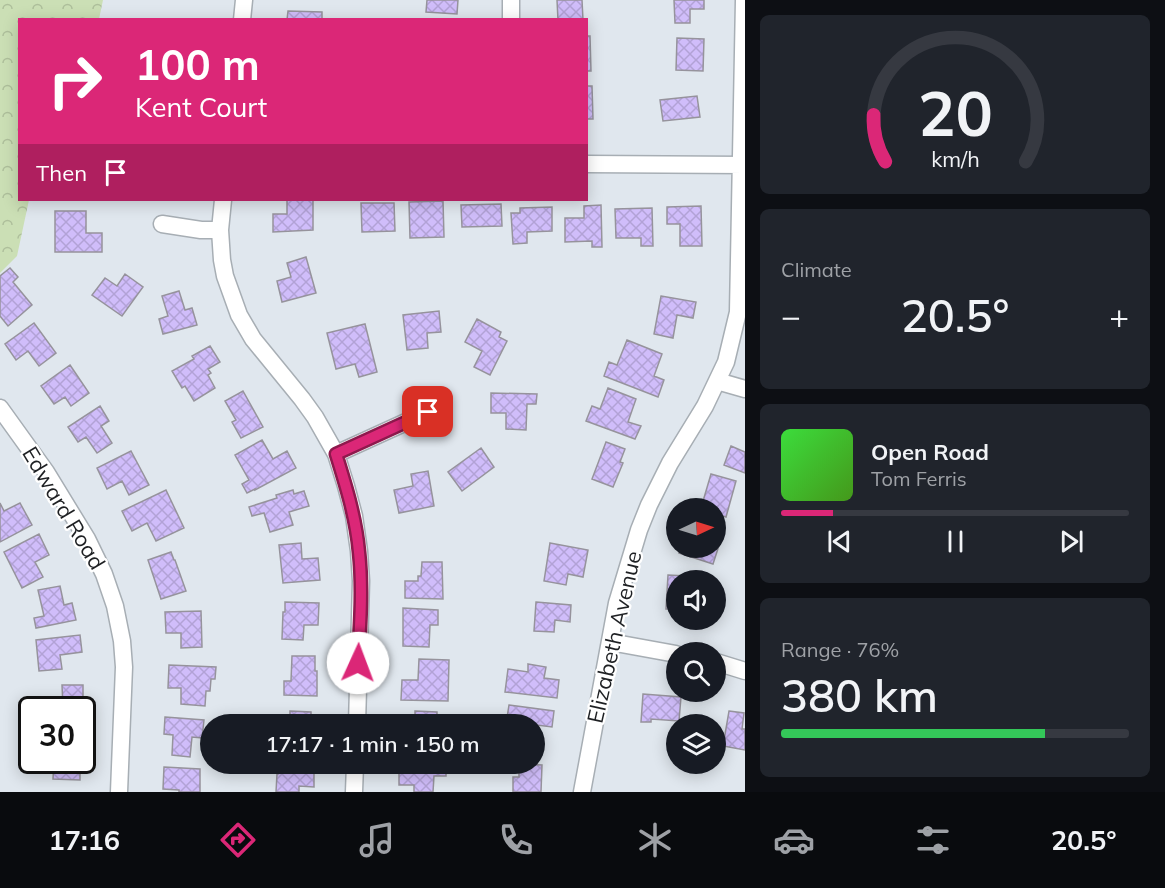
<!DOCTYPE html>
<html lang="en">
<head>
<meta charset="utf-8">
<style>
  :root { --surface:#171b24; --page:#20242c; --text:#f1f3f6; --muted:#9ea1a6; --line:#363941; --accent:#db2777 }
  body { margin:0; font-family:Mulish,sans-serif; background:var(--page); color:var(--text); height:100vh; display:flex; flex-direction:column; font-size:22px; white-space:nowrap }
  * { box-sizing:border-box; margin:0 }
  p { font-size:20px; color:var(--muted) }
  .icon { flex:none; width:33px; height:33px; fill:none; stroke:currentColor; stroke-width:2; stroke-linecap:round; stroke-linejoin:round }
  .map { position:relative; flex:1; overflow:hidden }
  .drawer { display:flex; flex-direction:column; gap:15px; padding:15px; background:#0d0f14; width:420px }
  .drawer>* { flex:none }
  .guide { position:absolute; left:18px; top:18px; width:570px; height:183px; border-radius:0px; box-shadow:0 3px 15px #0003; background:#db2777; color:#fff; overflow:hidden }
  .needle { width:39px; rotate:86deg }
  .controls { position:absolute; left:666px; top:498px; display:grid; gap:12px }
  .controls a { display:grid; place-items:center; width:60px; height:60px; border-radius:50%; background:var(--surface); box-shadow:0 3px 15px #0003; font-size:30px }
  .speed { position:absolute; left:18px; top:696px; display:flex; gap:12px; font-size:30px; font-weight:700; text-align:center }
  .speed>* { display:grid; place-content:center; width:78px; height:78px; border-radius:50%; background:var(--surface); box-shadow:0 3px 15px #0003; line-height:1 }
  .speed .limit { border:3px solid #111; border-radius:9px; background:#fff; color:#111 }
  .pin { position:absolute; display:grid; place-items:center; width:51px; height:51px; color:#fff; margin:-26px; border-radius:12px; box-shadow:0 3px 9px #0006 }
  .me { position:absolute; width:66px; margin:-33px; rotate:2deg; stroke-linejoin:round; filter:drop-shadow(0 0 4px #0008) }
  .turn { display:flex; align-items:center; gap:21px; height:126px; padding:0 18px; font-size:27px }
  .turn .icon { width:78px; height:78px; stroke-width:2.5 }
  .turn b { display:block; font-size:42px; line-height:51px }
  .then { display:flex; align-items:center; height:57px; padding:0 18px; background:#0003; gap:12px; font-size:22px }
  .big { font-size:45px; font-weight:600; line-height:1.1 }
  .drawer .card { flex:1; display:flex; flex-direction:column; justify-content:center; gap:9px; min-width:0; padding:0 21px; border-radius:9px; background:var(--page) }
  .drawer .dial { align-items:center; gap:0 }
  .dial svg { height:156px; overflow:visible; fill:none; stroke:var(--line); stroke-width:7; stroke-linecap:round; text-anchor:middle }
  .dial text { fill:var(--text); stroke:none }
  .song { display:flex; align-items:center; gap:18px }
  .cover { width:72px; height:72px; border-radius:9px; background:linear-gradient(135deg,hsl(120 70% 55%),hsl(100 70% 35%)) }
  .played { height:6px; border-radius:3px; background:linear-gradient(90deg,var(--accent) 15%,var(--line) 15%) }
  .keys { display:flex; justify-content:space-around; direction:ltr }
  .heat { display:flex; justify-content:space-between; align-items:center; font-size:33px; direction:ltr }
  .charge { height:9px; border-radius:4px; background:linear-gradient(90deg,#34c759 76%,var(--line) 0) }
  .trip { position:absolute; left:200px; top:714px; width:345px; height:60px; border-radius:30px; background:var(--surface); box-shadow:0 3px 15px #0003; font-weight:600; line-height:60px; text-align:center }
  .menu { display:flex; height:96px; justify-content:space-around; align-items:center; background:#090b0e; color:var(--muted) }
  .menu .icon { width:42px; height:42px }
  .menu .active { color:var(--accent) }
  .menu b { font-size:27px; color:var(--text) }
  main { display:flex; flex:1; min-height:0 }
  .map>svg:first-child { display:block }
</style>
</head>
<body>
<main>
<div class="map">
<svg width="745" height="792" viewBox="0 0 745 792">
  <defs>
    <pattern id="park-crowns" width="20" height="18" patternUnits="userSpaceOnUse" patternTransform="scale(1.5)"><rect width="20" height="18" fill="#cbdfb5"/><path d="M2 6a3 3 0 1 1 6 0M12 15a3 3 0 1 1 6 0" fill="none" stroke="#aebf9b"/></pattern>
    <pattern id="building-cross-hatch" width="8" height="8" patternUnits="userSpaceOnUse" patternTransform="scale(1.5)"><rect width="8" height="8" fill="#d0bdfa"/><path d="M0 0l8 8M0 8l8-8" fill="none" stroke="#b2a2d6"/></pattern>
  </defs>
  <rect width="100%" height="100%" fill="#e0e7ee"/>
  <!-- park -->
  <path fill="url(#park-crowns)" d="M0,0H103L99,19L20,20V200H29L17,256L0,273Z"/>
  <!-- building -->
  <path fill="url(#building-cross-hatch)" stroke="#96939c" stroke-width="1.5" d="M427,0H458L457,14L426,12Z
    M557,0H582L583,20H558Z
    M674,0H704V9H690V23H675Z
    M288,11L322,12V20H287Z
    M586,36H590L591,71H586Z
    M677,38L704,39L703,71L676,70Z
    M586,86H592L593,119H586Z
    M697,96L700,117L663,121L660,100Z
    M287,200H313V230L273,232V214H287Z
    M443,201L444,237L410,238L409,202Z
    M361,203H394L395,231L362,232Z
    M501,204L502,226L462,227L461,205Z
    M601,205L602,247H592V241L565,242V218H584V206Z
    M701,206L702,246H680V224H667V207Z
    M552,207V231L527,232V243L513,244L511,213H520V208Z
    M652,208L653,246H641V238H616L615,209Z
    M55,211H86V233H102V252H55Z
    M306,257L316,293L282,302L277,281L291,277L287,263Z
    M10,268L18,277L13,282L32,305L8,326L0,316V276Z
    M125,274L143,287L122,316L92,295L105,278L117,286Z
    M179,291L185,310L192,308L197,325L163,334L159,319L168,316L162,296Z
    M661,296L696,302L693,318L677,315L673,338L654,334Z
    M439,311L441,332L427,333L428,348L407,350L403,315Z
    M477,319L501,332L499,337L507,341L490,375L474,367L482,351L465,342Z
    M34,323L56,353L39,366L28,351L16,360L5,344Z
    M365,324L377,372L359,377L355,364L336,369L327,333Z
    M627,340L662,354L654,376L664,380L658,397L604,376L609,362L617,365Z
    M210,346L220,362L208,369L211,373L208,375L215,388L194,401L185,386L182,388L172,371L194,359L192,356Z
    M70,365L89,393L71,406L65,397L54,404L41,386Z
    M608,388L636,399L628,422L641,426L635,439L586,421L592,406L600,409Z
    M243,391L263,427L241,438L232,422L236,420L225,401Z
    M491,393L537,394L536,404H527L526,430L506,429V413H491Z
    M100,406L109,421L101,426L112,443L97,453L86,437L78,442L68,427Z
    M262,440L273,459L287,451L296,468L255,490V489L247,493L242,484L249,480L235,455Z
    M606,442L625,449L620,462L623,463L613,487L592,479Z
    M731,446L745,452V473L724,465Z
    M481,448L494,467L462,491L448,472Z
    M131,451L149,485L129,495L122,481L107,489L97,468Z
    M428,471L434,506L399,513L394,490L413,486L411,474Z
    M711,474L736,481L726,517L716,514V508H701Z
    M166,490L184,528L156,541L147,523L132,531L122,511Z
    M293,490L294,494L304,491L309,506L289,512L293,525L270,532L264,513L252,516L249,507L277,498L276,495Z
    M0,503L4,511L20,503L32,525L0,542Z
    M716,527L724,530L713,564L679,553L681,548H716Z
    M39,534L49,555L35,562L43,577L22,588L4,552Z
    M301,543L302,559L318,558L320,580L283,583L279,545Z
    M550,543L588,550L583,577L568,574L566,585L544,581Z
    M171,552L174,560H175L186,591L161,599L148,560Z
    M422,562H442L443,599L405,598V581H418V576H421Z
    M668,575L686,576V580H676V609H666Z
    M60,586L64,605L72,603L76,620L36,628L34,618L44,616L38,590Z
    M716,587L721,588L719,614H716Z
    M285,602L319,603L318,625H304L303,640L282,639L283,612H285Z
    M536,602L571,605L570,622L555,620L554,632L534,631Z
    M403,608L438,610V625H430L429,647L403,646Z
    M201,611L202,647L181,648V633H166L165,612Z
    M80,635L82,652L60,655L62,669L39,671L36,640Z
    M292,656H315V671H317V696L284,695V681H291Z
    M419,659L449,660L448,701L401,700L402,680H418Z
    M528,664L546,667L544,678L559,680L557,698L505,692L508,669L528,672Z
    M169,665L216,667L215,679H211L210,691H206L205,706L181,704V688H168Z
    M62,685H83V725L82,710H48V707H63Z
    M643,694L681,697L679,721L651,719V722H641Z
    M509,705L554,711L552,727L537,725L534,747V724H506Z
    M290,711L311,712V724H290Z
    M415,711L437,712V724H415Z
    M729,711L744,713L742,729H745V750L723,746Z
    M165,717L204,720L202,738L192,737L190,757L172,755L173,735L164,734Z
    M54,760H75L74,765L80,766V780L53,779Z
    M279,764L314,765V787L299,786V792H276L277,774H278Z
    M399,764H446V776H434L433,792H414V785H399Z
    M519,764L542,765L541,792H513V777H519Z
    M164,767L200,769V792H179V790L163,789Z"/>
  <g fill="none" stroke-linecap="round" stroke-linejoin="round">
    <!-- minor casing -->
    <g stroke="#a7aeb4" stroke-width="19">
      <path id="minor" d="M511,0V20
        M242,20L244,0
        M586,164L745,165
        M223,200L220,230L222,260L225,276L239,315L253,339L302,399L315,417L336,454L346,486L354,516L359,551L361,581L357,724
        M162,224L201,230H220
        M717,381L745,389
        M0,408L46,472L87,539L104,574L115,606L122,641L124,667L119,792
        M336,454L428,412
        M610,642L676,654
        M716,662L745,671
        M354,792L355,764
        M582,792L617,603L639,530L649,505L670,463L705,406L726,362L738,312L744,0"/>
    </g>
    <!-- minor -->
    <use href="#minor" stroke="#fff" stroke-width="16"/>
  </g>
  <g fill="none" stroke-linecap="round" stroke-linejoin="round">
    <!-- route casing -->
    <g stroke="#8e194d" stroke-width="15">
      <path id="route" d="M358,663C360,626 363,589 359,552C356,518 346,486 336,454L428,412"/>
    </g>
    <!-- route -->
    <use href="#route" stroke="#db2777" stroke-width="10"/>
  </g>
  <g text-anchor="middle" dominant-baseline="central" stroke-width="4.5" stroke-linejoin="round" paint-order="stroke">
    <!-- street labels -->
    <g font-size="22" fill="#1e2023" stroke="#fff">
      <text transform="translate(64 508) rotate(59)">Edward Road</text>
      <text transform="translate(614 637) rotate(-77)">Elizabeth Avenue</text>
    </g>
  </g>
</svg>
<div class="controls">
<a><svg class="needle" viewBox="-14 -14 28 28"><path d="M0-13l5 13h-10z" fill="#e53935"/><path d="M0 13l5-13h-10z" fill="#9ea1a6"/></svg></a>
<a><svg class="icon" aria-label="sound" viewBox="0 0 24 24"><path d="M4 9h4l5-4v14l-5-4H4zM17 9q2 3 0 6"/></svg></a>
<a><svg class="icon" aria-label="search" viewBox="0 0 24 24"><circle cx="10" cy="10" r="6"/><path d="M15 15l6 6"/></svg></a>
<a><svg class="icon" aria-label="layers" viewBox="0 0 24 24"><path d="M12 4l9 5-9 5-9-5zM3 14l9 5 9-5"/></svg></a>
</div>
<div class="speed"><div class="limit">30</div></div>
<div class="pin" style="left:428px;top:412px;background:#d93025"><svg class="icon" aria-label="arrive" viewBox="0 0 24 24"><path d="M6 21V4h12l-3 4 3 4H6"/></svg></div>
<svg class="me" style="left:358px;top:663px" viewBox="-20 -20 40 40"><circle r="19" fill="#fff"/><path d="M0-13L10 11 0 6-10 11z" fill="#db2777"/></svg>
<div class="trip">17:17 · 1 min · 150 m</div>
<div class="guide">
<div class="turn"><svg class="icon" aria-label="right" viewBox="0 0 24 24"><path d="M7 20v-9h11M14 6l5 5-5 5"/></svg><div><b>100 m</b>Kent Court</div></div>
<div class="then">Then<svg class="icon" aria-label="arrive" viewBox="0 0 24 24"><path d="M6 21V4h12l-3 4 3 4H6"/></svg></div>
</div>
</div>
<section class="drawer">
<div class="card dial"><svg viewBox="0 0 100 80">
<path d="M14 69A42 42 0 1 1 86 69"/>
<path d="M14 69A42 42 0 0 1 8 45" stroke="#db2777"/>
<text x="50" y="56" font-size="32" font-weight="700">20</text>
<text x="50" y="72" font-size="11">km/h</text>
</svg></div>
<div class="card"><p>Climate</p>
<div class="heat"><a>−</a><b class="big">20.5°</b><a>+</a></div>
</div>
<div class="card">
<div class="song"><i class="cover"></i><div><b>Open Road</b><p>Tom Ferris</p></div></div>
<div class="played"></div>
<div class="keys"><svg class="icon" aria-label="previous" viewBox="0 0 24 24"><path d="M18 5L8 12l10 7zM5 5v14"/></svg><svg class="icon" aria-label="pause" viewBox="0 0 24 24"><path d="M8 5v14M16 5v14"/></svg><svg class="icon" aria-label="next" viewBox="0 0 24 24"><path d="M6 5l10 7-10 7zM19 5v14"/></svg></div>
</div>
<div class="card"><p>Range · 76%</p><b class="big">380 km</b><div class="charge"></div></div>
</section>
</main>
<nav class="menu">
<b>17:16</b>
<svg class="icon active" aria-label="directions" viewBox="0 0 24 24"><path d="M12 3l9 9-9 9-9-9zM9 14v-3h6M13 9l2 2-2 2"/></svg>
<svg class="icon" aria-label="music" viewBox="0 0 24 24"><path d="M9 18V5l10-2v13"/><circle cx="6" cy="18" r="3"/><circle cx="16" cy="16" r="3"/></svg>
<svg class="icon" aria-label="phone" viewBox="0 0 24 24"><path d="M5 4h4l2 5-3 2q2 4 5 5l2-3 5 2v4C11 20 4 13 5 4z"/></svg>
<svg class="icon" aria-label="climate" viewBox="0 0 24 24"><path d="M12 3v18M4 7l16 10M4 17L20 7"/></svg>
<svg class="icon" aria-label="car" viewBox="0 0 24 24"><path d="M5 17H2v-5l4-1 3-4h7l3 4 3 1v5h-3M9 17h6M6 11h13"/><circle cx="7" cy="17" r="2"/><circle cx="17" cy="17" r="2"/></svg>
<svg class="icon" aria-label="filters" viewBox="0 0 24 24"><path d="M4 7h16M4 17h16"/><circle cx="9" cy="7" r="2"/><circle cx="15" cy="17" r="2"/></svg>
<b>20.5°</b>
</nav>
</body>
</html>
